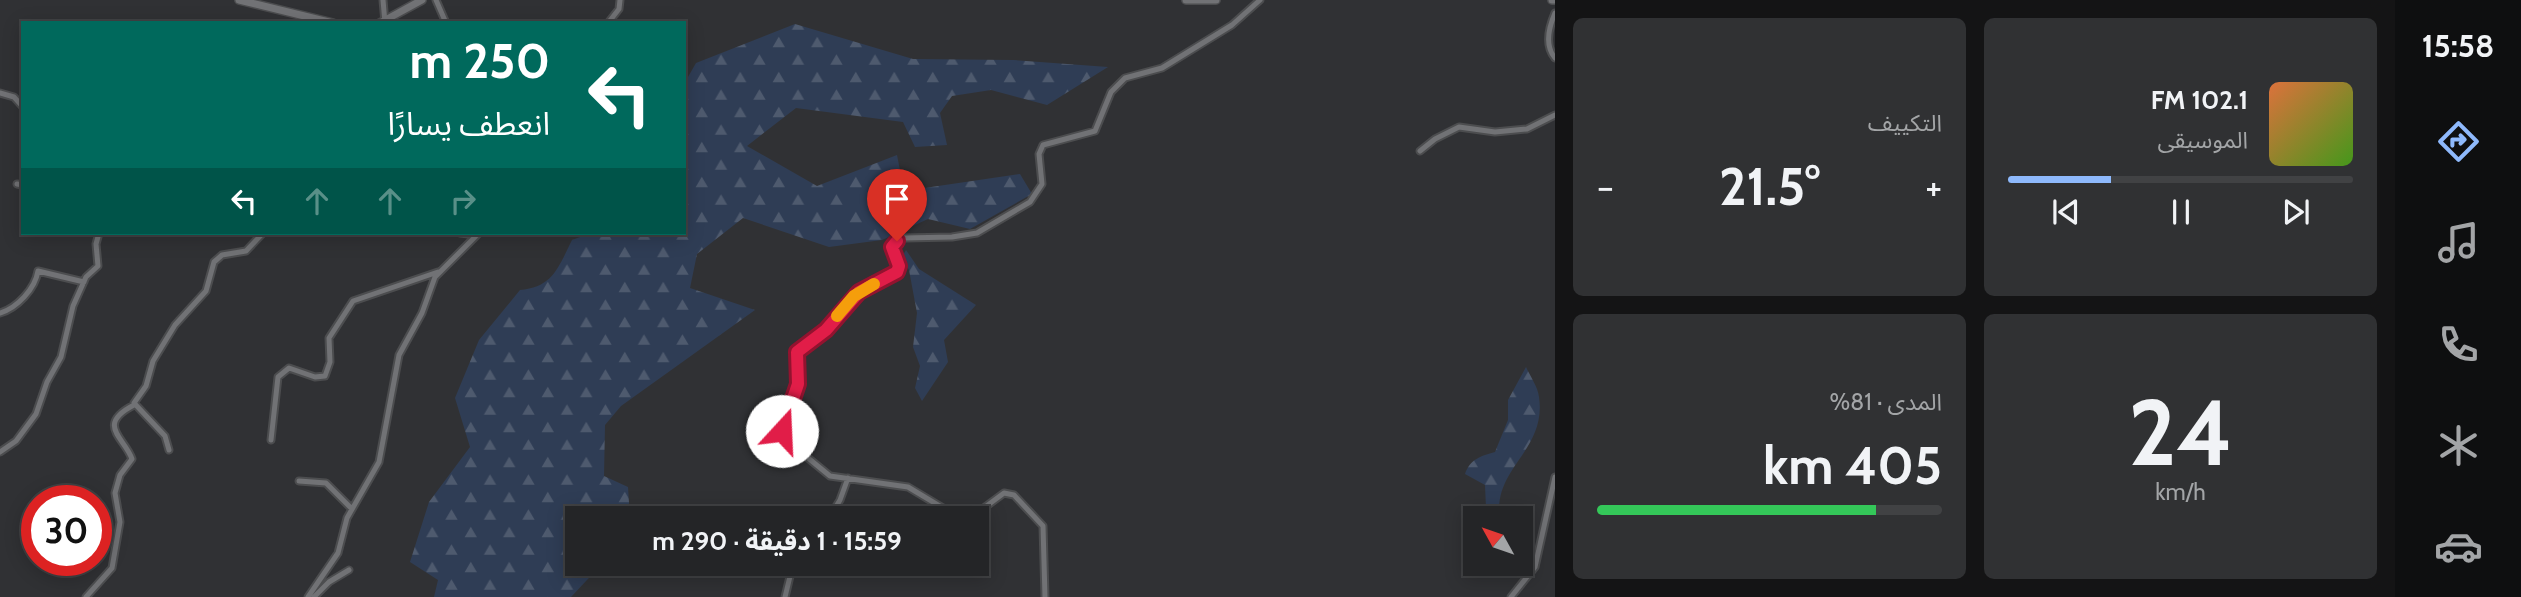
<!DOCTYPE html>
<html lang="ar">
<head>
<meta charset="utf-8">
<style>
  :root { --surface:#242527; --page:#303133; --text:#f1f3f6; --muted:#a3a5a7; --line:#414244; --accent:#8eb9fc }
  body { margin:0; font-family:Cabin,"Noto Sans Arabic",sans-serif; background:var(--page); color:var(--text); direction:rtl; height:100vh; display:flex; flex-direction:column; font-size:26px; white-space:nowrap }
  * { box-sizing:border-box; margin:0 }
  p { font-size:23px; color:var(--muted) }
  .icon { flex:none; width:38px; height:38px; fill:none; stroke:currentColor; stroke-width:2; stroke-linecap:round; stroke-linejoin:round }
  .map { position:relative; flex:1; overflow:hidden; direction:ltr }
  .side { display:flex; flex-direction:column; gap:18px; padding:18px; background:#141415; width:840px }
  .side>* { flex:none }
  .banner { position:absolute; left:21px; top:21px; width:665px; height:214px; border-radius:0px; box-shadow:0 4px 18px #0003,0 0 0 2px var(--line); direction:rtl; background:#00695c; color:#fff; overflow:hidden }
  .needle { width:46px; rotate:310deg }
  .controls { position:absolute; left:1463px; top:506px; display:grid; gap:14px }
  .controls a { display:grid; place-items:center; width:70px; height:70px; border-radius:0px; background:var(--surface); box-shadow:0 4px 18px #0003,0 0 0 2px var(--line); font-size:35px }
  .speed { position:absolute; left:21px; top:485px; display:flex; gap:14px; font-size:35px; font-weight:700; text-align:center }
  .speed>* { display:grid; place-content:center; width:91px; height:91px; border-radius:50%; background:var(--surface); box-shadow:0 4px 18px #0003,0 0 0 2px var(--line); line-height:1 }
  .speed .limit { border:10px solid #d22; background:#fff; color:#111 }
  .pin { position:absolute; display:grid; place-items:center; width:60px; height:60px; color:#fff; margin:-72px -30px; border-radius:50% 50% 50% 0; rotate:-45deg; box-shadow:0 0 7px #0007 }
  .pin .icon { rotate:45deg }
  .me { position:absolute; width:77px; margin:-38px; rotate:20deg; stroke-linejoin:round; filter:drop-shadow(0 0 5px #0008) }
  .turn { display:flex; align-items:center; gap:24px; height:147px; padding:0 21px; font-size:32px }
  .turn .icon { width:91px; height:91px; stroke-width:2.5 }
  .turn b { display:block; font-size:49px; line-height:60px }
  .lanes { display:flex; align-items:center; height:66px; padding:0 21px; background:#0003; justify-content:center; gap:35px; direction:ltr }
  .lanes .off { opacity:.35 }
  .big { font-size:52px; font-weight:700; line-height:1.1 }
  .side .tile { flex:1; display:flex; flex-direction:column; justify-content:center; gap:10px; min-width:0; padding:0 24px; border-radius:10px; background:var(--page) }
  .side .dial { align-items:center; gap:0 }
  .dial b { font-size:91px; line-height:1 }
  .song { display:flex; align-items:center; gap:21px }
  .cover { width:84px; height:84px; border-radius:10px; background:linear-gradient(135deg,hsl(20 70% 55%),hsl(100 70% 35%)) }
  .played { height:7px; border-radius:4px; background:linear-gradient(90deg,var(--accent) 30%,var(--line) 30%) }
  .keys { display:flex; justify-content:space-around; direction:ltr }
  .heat { display:flex; justify-content:space-between; align-items:center; font-size:38px; direction:ltr }
  .charge { height:10px; border-radius:5px; background:linear-gradient(90deg,#34c759 81%,var(--line) 0) }
  .side .tiles { flex:1; display:grid; gap:18px; grid-template-columns:repeat(2,1fr) }
  .trip { position:absolute; left:565px; top:506px; width:424px; height:70px; border-radius:0px; background:var(--surface); box-shadow:0 4px 18px #0003,0 0 0 2px var(--line); font-weight:700; line-height:70px; text-align:center; direction:rtl }
  main { display:flex; flex:1; min-height:0 }
  .tabs { display:flex; flex-direction:column; width:126px; justify-content:space-around; align-items:center; background:#0e0f10; color:var(--muted) }
  .tabs .icon { width:49px; height:49px }
  .tabs .selected { color:var(--accent) }
  .tabs b { font-size:32px; color:var(--text) }
  .map>svg:first-child { display:block }
</style>
</head>
<body>
<main>
<nav class="tabs">
<b>15:58</b>
<svg class="icon selected" aria-label="directions" viewBox="0 0 24 24"><path d="M12 3l9 9-9 9-9-9zM9 14v-3h6M13 9l2 2-2 2"/></svg>
<svg class="icon" aria-label="music" viewBox="0 0 24 24"><path d="M9 18V5l10-2v13"/><circle cx="6" cy="18" r="3"/><circle cx="16" cy="16" r="3"/></svg>
<svg class="icon" aria-label="phone" viewBox="0 0 24 24"><path d="M5 4h4l2 5-3 2q2 4 5 5l2-3 5 2v4C11 20 4 13 5 4z"/></svg>
<svg class="icon" aria-label="climate" viewBox="0 0 24 24"><path d="M12 3v18M4 7l16 10M4 17L20 7"/></svg>
<svg class="icon" aria-label="car" viewBox="0 0 24 24"><path d="M5 17H2v-5l4-1 3-4h7l3 4 3 1v5h-3M9 17h6M6 11h13"/><circle cx="7" cy="17" r="2"/><circle cx="17" cy="17" r="2"/></svg>
</nav>
<section class="side">
<div class="tiles">
<div class="tile">
<div class="song"><i class="cover"></i><div><b>102.1 FM</b><p>الموسيقى</p></div></div>
<div class="played"></div>
<div class="keys"><svg class="icon" aria-label="previous" viewBox="0 0 24 24"><path d="M18 5L8 12l10 7zM5 5v14"/></svg><svg class="icon" aria-label="pause" viewBox="0 0 24 24"><path d="M8 5v14M16 5v14"/></svg><svg class="icon" aria-label="next" viewBox="0 0 24 24"><path d="M6 5l10 7-10 7zM19 5v14"/></svg></div>
</div>
<div class="tile"><p>التكييف</p>
<div class="heat"><a>−</a><b class="big">21.5°</b><a>+</a></div>
</div>
<div class="tile dial"><b>24</b><p>km/h</p></div>
<div class="tile"><p>المدى · 81%</p><b class="big">405 km</b><div class="charge"></div></div>
</div>
</section>
<div class="map">
<svg width="1555" height="597" viewBox="0 0 1555 597">
  <defs>
    <pattern id="forest-firs" width="22" height="20" patternUnits="userSpaceOnUse" patternTransform="scale(1.75)"><rect width="22" height="20" fill="#2f3d55"/><path d="M5 1l3.5 6h-7zM16 11l3.5 6h-7z" fill="#4e5a6e"/></pattern>
  </defs>
  <rect width="100%" height="100%" fill="#303134"/>
  <!-- forest -->
  <path fill="url(#forest-firs)" d="M795,24L913,59L1013,60L1108,67L1047,105L991,90L952,96L940,113L947,145L915,147L903,122L796,108L747,146L817,186L897,155L904,191L1020,174L1032,194L970,229L928,219L882,240L829,247L743,218L697,254L690,288L755,310L621,406L605,425L604,476L628,487L630,518H578V564H602L571,597H434L438,580L410,562L429,502L470,447L455,398L479,340L520,290C553,287 558,268 572,240L591,233H684V84L696,63Z
    M906,250L919,269L976,305L944,340L948,362L922,401L915,388L920,366L913,347L917,313L909,270L902,257Z
    M1526,367C1530,376 1538,387 1539,397C1547,451 1492,468 1500,518L1491,517L1486,508L1485,485L1465,474C1470,459 1481,456 1495,452L1508,420V400Z"/>
  <g fill="none" stroke-linecap="round" stroke-linejoin="round">
    <!-- minor casing -->
    <g stroke="#4c4d4f" stroke-width="9">
      <path id="minor" d="M383,0L385,23
        M436,0L446,23
        M1555,13C1549,27 1544,45 1555,58
        M608,23L619,9L620,0
        M0,93L14,97L23,107
        M1420,151L1435,139L1459,127L1495,132L1527,129L1555,115
        M17,184L23,185
        M460,233L477,235
        M0,313C17,308 35,289 38,271L84,282
        M271,440L278,377L289,368L315,377L325,376L330,362L329,338L353,301L438,272
        M169,450L165,436L134,403L146,386L153,361L175,325L206,291L214,262L222,255L246,251L263,233
        M0,452L16,441L36,414L47,382L61,357L73,306L86,277L98,266L96,244L99,233
        M299,481L326,483L352,509
        M829,518L840,500L848,478
        M86,597L112,568L120,522L115,493L120,475L132,459C125,438 95,425 134,405
        M308,597L338,553L347,518L379,462L399,355L422,313L435,277L479,233
        M314,597L329,582L349,570
        M785,597L793,564
        M1045,597L1043,526L1014,495L1004,493L973,516L958,517L908,487L830,476L791,444L782,431L798,384L797,352L826,330L859,292L897,272C901,261 888,254 894,242L904,238L952,237L977,233L1030,202L1042,184L1039,154L1043,145L1095,131L1111,92L1125,78L1162,68L1232,25L1260,0
        M1511,597L1535,567L1555,477"/>
    </g>
    <!-- tertiary casing -->
    <g stroke="#4c4d4f" stroke-width="10">
      <path id="tertiary" d="M239,0L333,23
        M1186,0H1216
        M1552,0H1555
        M380,23L422,0"/>
    </g>
    <!-- minor -->
    <use href="#minor" stroke="#717275" stroke-width="5"/>
    <!-- tertiary -->
    <use href="#tertiary" stroke="#717275" stroke-width="7"/>
  </g>
  <g fill="none" stroke-linecap="round" stroke-linejoin="round">
    <!-- route casing -->
    <g stroke="#92132f" stroke-width="18">
      <path id="route" d="M782,431L798,384L797,352L826,330L859,292L897,272L899,266L892,247L897,241"/>
    </g>
    <!-- route -->
    <use href="#route" stroke="#e11d48" stroke-width="12"/>
    <!-- slow -->
    <path stroke="#f59e0b" stroke-width="12" d="M837,316L854,296L874,284"/>
  </g>
</svg>
<div class="controls">
<a><svg class="needle" viewBox="-14 -14 28 28"><path d="M0-13l5 13h-10z" fill="#e53935"/><path d="M0 13l5-13h-10z" fill="#a3a5a7"/></svg></a>
</div>
<div class="speed"><div class="limit">30</div></div>
<div class="pin" style="left:897px;top:241px;background:#d93025"><svg class="icon" aria-label="arrive" viewBox="0 0 24 24"><path d="M6 21V4h12l-3 4 3 4H6"/></svg></div>
<svg class="me" style="left:782px;top:431px" viewBox="-20 -20 40 40"><circle r="19" fill="#fff"/><path d="M0-13L10 11 0 6-10 11z" fill="#e11d48"/></svg>
<div class="trip">15:59 · 1 دقيقة · 290 m</div>
<div class="banner">
<div class="turn"><svg class="icon" aria-label="left" viewBox="0 0 24 24"><path d="M17 20v-9H6M10 6l-5 5 5 5"/></svg><div><b>250 m</b>انعطف يسارًا</div></div>
<div class="lanes"><svg class="icon" aria-label="left" viewBox="0 0 24 24"><path d="M17 20v-9H6M10 6l-5 5 5 5"/></svg><svg class="icon off" aria-label="ahead" viewBox="0 0 24 24"><path d="M12 20V5M6 11l6-6 6 6"/></svg><svg class="icon off" aria-label="ahead" viewBox="0 0 24 24"><path d="M12 20V5M6 11l6-6 6 6"/></svg><svg class="icon off" aria-label="right" viewBox="0 0 24 24"><path d="M7 20v-9h11M14 6l5 5-5 5"/></svg></div>
</div>
</div>
</main>
</body>
</html>
